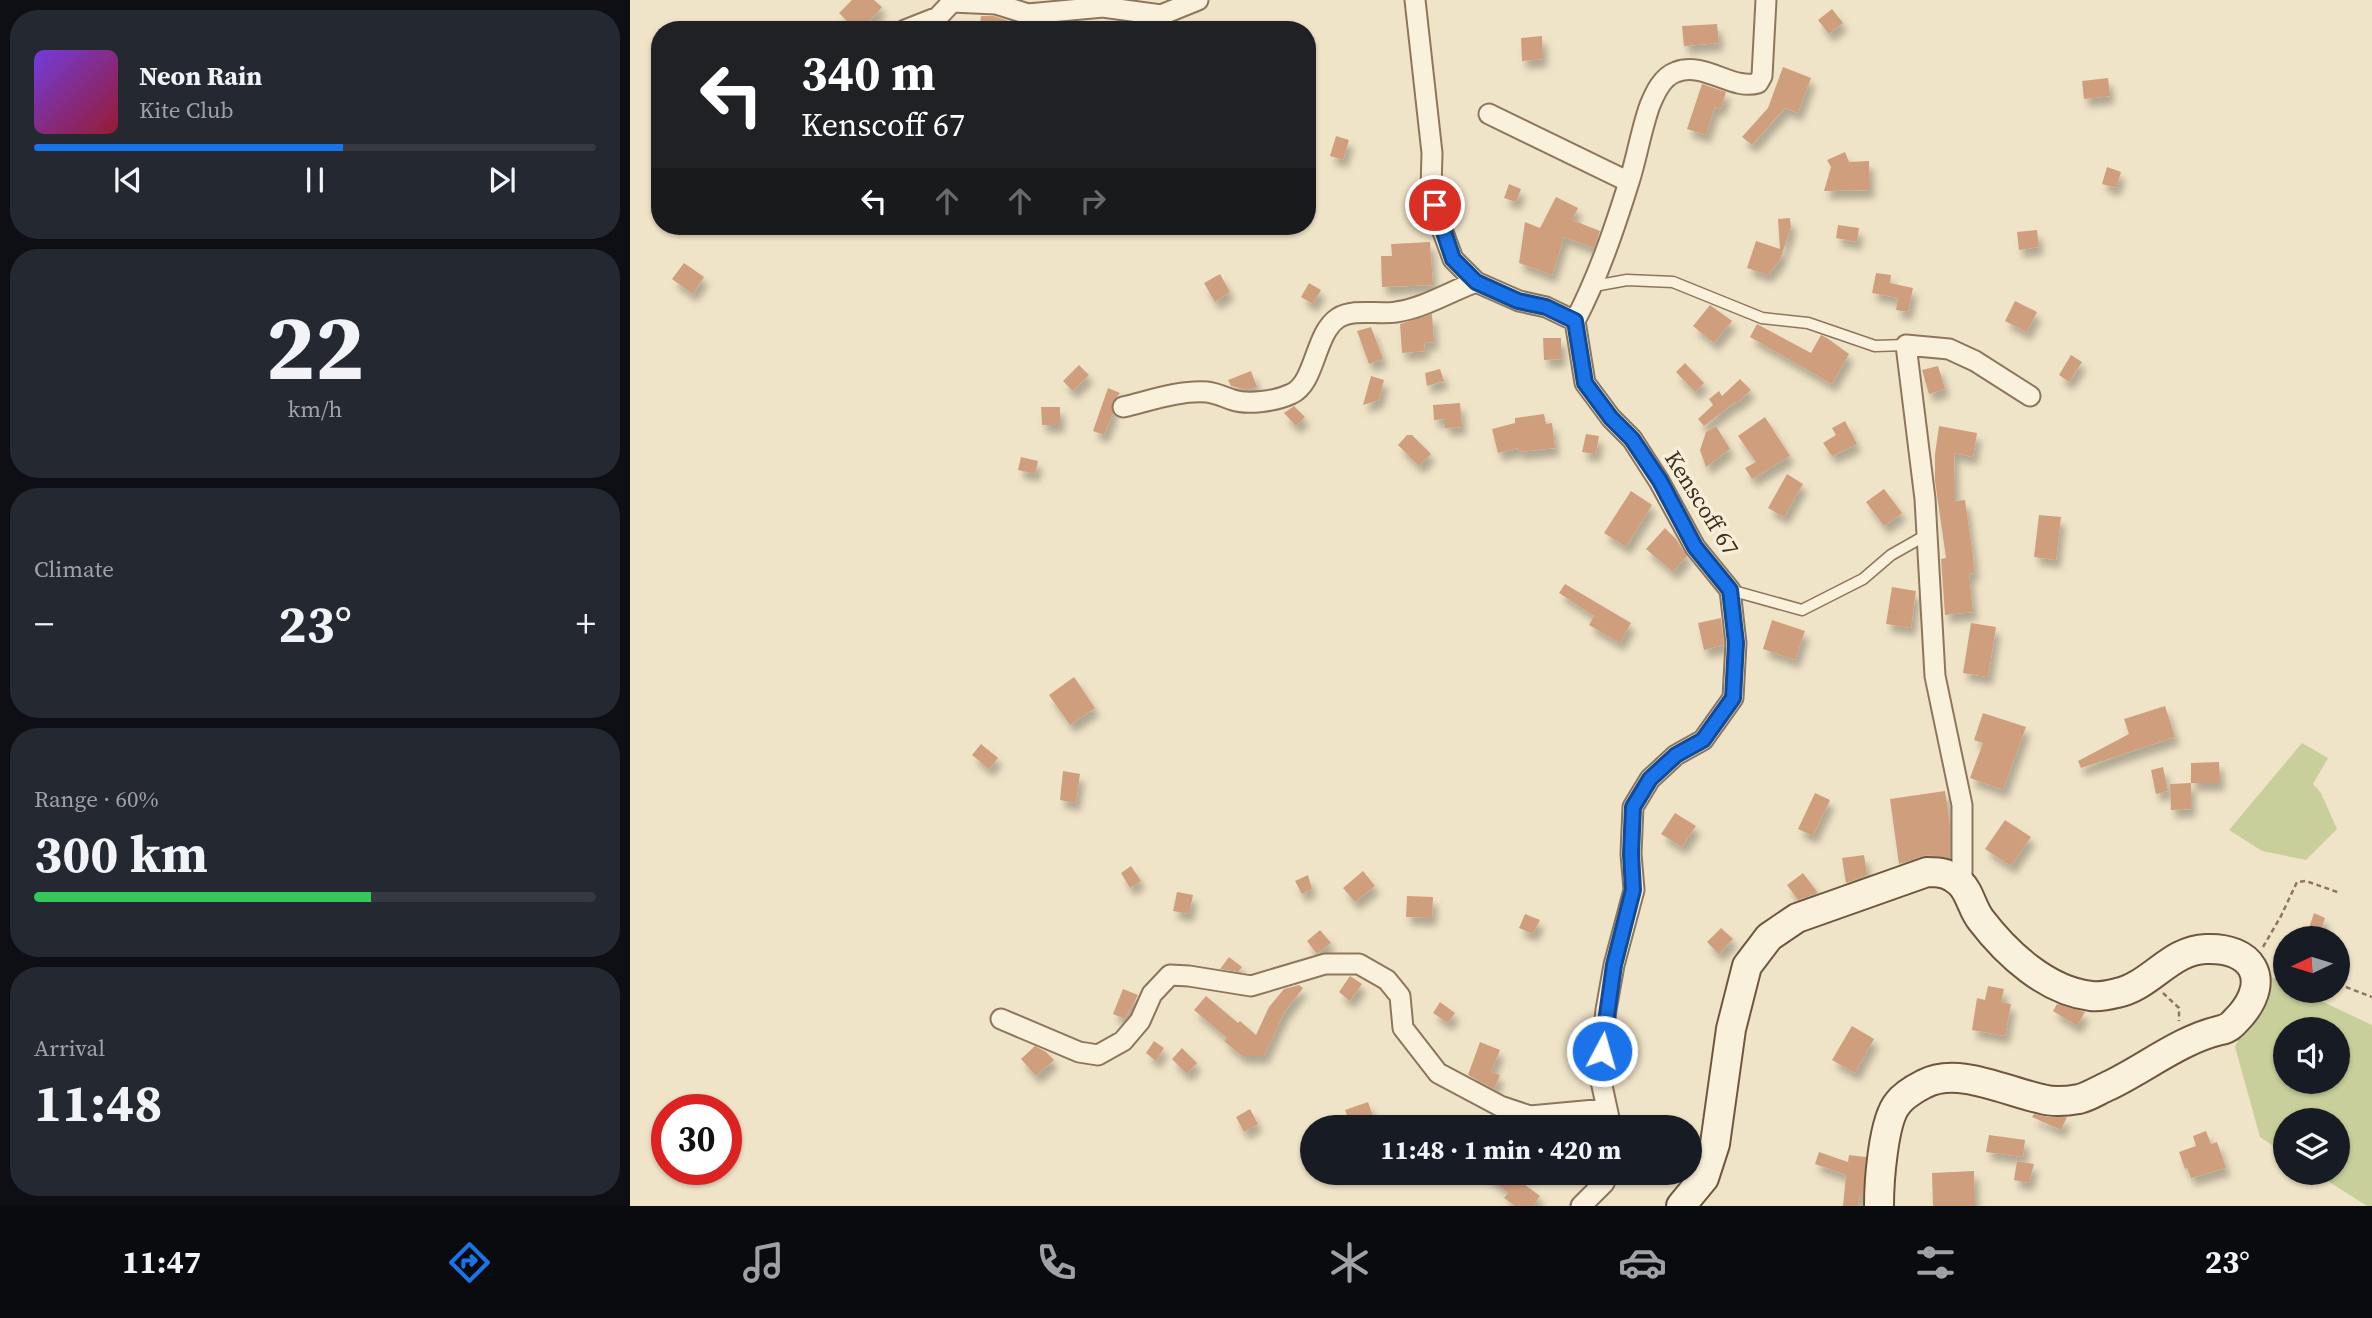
<!DOCTYPE html>
<html lang="en">
<head>
<meta charset="utf-8">
<style>
  :root { --surface:#171b24; --page:#242831; --text:#f1f3f6; --muted:#9ea1a6; --line:#363941; --accent:#1a73e8 }
  body { margin:0; font-family:"Source Serif 4",serif; background:var(--page); color:var(--text); height:100vh; display:flex; flex-direction:column; font-size:26px; white-space:nowrap }
  * { box-sizing:border-box; margin:0 }
  p { font-size:23px; color:var(--muted) }
  .icon { flex:none; width:38px; height:38px; fill:none; stroke:currentColor; stroke-width:2; stroke-linecap:round; stroke-linejoin:round }
  .map { position:relative; flex:1; overflow:hidden }
  .details { display:flex; flex-direction:column; gap:10px; padding:10px; background:#0d0f14; width:630px }
  .details>* { flex:none }
  .hud { position:absolute; left:21px; top:21px; width:665px; height:214px; border-radius:28px; box-shadow:0 2px 5px #0004; background:#202124; color:#fff; overflow:hidden }
  .needle { width:46px; rotate:266deg }
  .controls { position:absolute; left:1643px; top:926px; display:grid; gap:14px }
  .controls a { display:grid; place-items:center; width:77px; height:77px; border-radius:50%; background:var(--surface); box-shadow:0 2px 5px #0004; font-size:35px }
  .speed { position:absolute; left:21px; top:1094px; display:flex; gap:14px; font-size:35px; font-weight:700; text-align:center }
  .speed>* { display:grid; place-content:center; width:91px; height:91px; border-radius:50%; background:var(--surface); box-shadow:0 2px 5px #0004; line-height:1 }
  .speed .limit { border:10px solid #d22; background:#fff; color:#111 }
  .pin { position:absolute; display:grid; place-items:center; width:60px; height:60px; color:#fff; margin:-30px; border:4px solid #fff; border-radius:50%; box-shadow:0 2px 7px #0007 }
  .me { position:absolute; width:77px; margin:-38px; rotate:6deg; stroke-linejoin:round; filter:drop-shadow(0 0 5px #0008) }
  .turn { display:flex; align-items:center; gap:24px; height:147px; padding:0 35px; font-size:32px }
  .turn .icon { width:91px; height:91px; stroke-width:2.5 }
  .turn b { display:block; font-size:49px; line-height:60px }
  .lanes { display:flex; align-items:center; height:66px; padding:0 35px; background:#0003; justify-content:center; gap:35px; direction:ltr }
  .lanes .off { opacity:.35 }
  .big { font-size:52px; font-weight:700; line-height:1.1 }
  .details .tile { flex:1; display:flex; flex-direction:column; justify-content:center; gap:10px; min-width:0; padding:0 24px; border-radius:28px; background:var(--page) }
  .details .dial { align-items:center; gap:0 }
  .dial b { font-size:91px; line-height:1 }
  .song { display:flex; align-items:center; gap:21px }
  .cover { width:84px; height:84px; border-radius:10px; background:linear-gradient(135deg,hsl(260 70% 55%),hsl(350 70% 35%)) }
  .played { height:7px; border-radius:4px; background:linear-gradient(90deg,var(--accent) 55%,var(--line) 55%) }
  .keys { display:flex; justify-content:space-around; direction:ltr }
  .heat { display:flex; justify-content:space-between; align-items:center; font-size:38px; direction:ltr }
  .charge { height:10px; border-radius:5px; background:linear-gradient(90deg,#34c759 60%,var(--line) 0) }
  .trip { position:absolute; left:670px; top:1115px; width:402px; height:70px; border-radius:35px; background:var(--surface); box-shadow:0 2px 5px #0004; font-weight:700; line-height:70px; text-align:center }
  .tab-bar { display:flex; height:112px; justify-content:space-around; align-items:center; background:#090b0e; color:var(--muted) }
  .tab-bar .icon { width:49px; height:49px }
  .tab-bar .selected { color:var(--accent) }
  .tab-bar b { font-size:32px; color:var(--text) }
  main { display:flex; flex:1; min-height:0 }
  .map>svg:first-child { display:block }
</style>
</head>
<body>
<main>
<section class="details">
<div class="tile">
<div class="song"><i class="cover"></i><div><b>Neon Rain</b><p>Kite Club</p></div></div>
<div class="played"></div>
<div class="keys"><svg class="icon" aria-label="previous" viewBox="0 0 24 24"><path d="M18 5L8 12l10 7zM5 5v14"/></svg><svg class="icon" aria-label="pause" viewBox="0 0 24 24"><path d="M8 5v14M16 5v14"/></svg><svg class="icon" aria-label="next" viewBox="0 0 24 24"><path d="M6 5l10 7-10 7zM19 5v14"/></svg></div>
</div>
<div class="tile dial"><b>22</b><p>km/h</p></div>
<div class="tile"><p>Climate</p>
<div class="heat"><a>−</a><b class="big">23°</b><a>+</a></div>
</div>
<div class="tile"><p>Range · 60%</p><b class="big">300 km</b><div class="charge"></div></div>
<div class="tile"><p>Arrival</p><b class="big">11:48</b></div>
</section>
<div class="map">
<svg width="1742" height="1206" viewBox="0 0 1742 1206">
  <defs>
    <filter id="shadow"><feDropShadow dx="4.5" dy="8" stdDeviation="3.5" flood-color="#0004"/></filter>
  </defs>
  <rect width="100%" height="100%" fill="#f0e4c8"/>
  <!-- green -->
  <path fill="#c9cf9b" fill-rule="evenodd" d="M1672,743L1698,758L1683,784L1691,793L1707,829L1676,860L1632,851L1599,830Z
    M1635,974L1655,983L1656,990L1670,991L1742,1025V1206H1737L1685,1173L1708,1172V1120H1656L1655,1154L1630,1137L1605,1047ZM1656,1029H1708V1082H1656Z"/>
  <!-- building -->
  <path fill="#cf9f7d" filter="url(#shadow)" d="M222,0H244L252,7L233,30H226L209,13Z
    M1202,9L1213,23L1199,34L1188,20Z
    M351,16H364L384,23L380,30H349Z
    M1087,24L1089,43L1054,46L1052,26Z
    M912,36L913,59L892,61L891,38Z
    M1153,67L1181,78L1168,113L1155,108L1122,145L1112,137L1138,108Z
    M1478,78L1480,96L1454,99L1452,81Z
    M1072,84L1096,92L1091,109L1085,107L1076,135L1057,129Z
    M706,136L719,140L713,160L700,156Z
    M1215,152L1219,162L1239,161L1240,190L1194,191L1201,167L1197,160Z
    M1477,167L1491,172L1486,188L1472,184Z
    M879,184L891,189L886,202L874,198Z
    M926,197L948,208L942,220L970,231L964,248L934,237L922,275L889,263L895,222L910,228Z
    M1160,218L1161,227L1150,260L1138,275L1117,268L1126,241L1150,249L1148,219Z
    M1208,225L1229,228L1227,242L1206,238Z
    M1407,230L1409,247L1389,250L1387,232Z
    M800,242L803,285L752,287L751,256H762L761,244Z
    M54,263L74,277L63,294L42,279Z
    M1246,273L1261,275L1260,283L1283,288L1278,312L1266,310L1268,298L1242,293Z
    M590,274L600,292L585,302L574,283Z
    M679,283L691,290L683,304L671,297Z
    M1385,301L1407,312L1397,332L1375,321Z
    M1080,305L1102,321L1084,343L1063,326Z
    M802,314L804,342L794,343L795,351L772,353L770,324Z
    M1127,324L1181,353L1191,335L1197,338L1219,354L1202,384L1120,337Z
    M741,327L753,359L739,364L727,331Z
    M913,338H931V359L914,360Z
    M1441,355L1452,362L1439,382L1429,375Z
    M1055,363L1074,383L1065,392L1046,372Z
    M449,365L459,375L443,391L433,381Z
    M1308,366L1315,389L1299,394L1292,370Z
    M810,369L814,381L797,386L795,373Z
    M621,371L627,387L617,390L601,386L598,380Z
    M741,376L754,380L749,400L733,405Z
    M1110,379L1121,390L1107,403L1105,402L1074,426L1068,419L1083,405L1079,399L1089,391L1092,396Z
    M478,388L490,393L482,403L483,413L474,435L463,431Z
    M830,403L832,427L815,428V419L804,420L803,405Z
    M664,406L675,417L666,426L654,413Z
    M411,407H430V425H412Z
    M914,414L916,424L922,423L925,448L889,452L888,448L868,453L862,429L885,423V418Z
    M1135,417L1160,456L1122,479L1115,468L1126,462L1108,436Z
    M1215,421L1227,444L1202,456L1193,443L1206,435L1202,428Z
    M1086,426L1100,449L1076,467L1070,450L1076,432Z
    M1309,426L1347,433L1343,457L1324,453L1325,501L1335,500L1343,556L1344,573L1339,574L1343,612L1315,615L1311,559L1316,558L1305,481V454Z
    M956,434L969,436L966,454L952,452Z
    M777,435H782L801,454L789,466L768,445Z
    M391,457L408,461L405,474L388,470Z
    M1157,474L1173,484L1154,517L1138,508Z
    M1254,489L1272,513L1254,526L1236,502Z
    M1001,491L1022,505L996,547L974,533Z
    M1409,515L1431,517L1426,560L1404,557Z
    M1035,528L1046,539L1057,556L1043,572L1016,549Z
    M935,584L1001,623L990,643L959,625L964,616L929,593Z
    M1262,587L1286,591L1281,628L1256,624Z
    M1091,618L1094,645L1074,650L1068,623Z
    M1142,620L1175,631L1165,660L1133,649Z
    M1341,623L1366,627L1358,677L1333,673Z
    M444,677L465,708L440,725L419,695Z
    M1535,706L1545,737L1451,768L1448,761L1499,734L1494,719Z
    M1353,713L1396,727L1373,790L1340,778L1353,743L1344,740Z
    M351,744L368,758L359,769L342,755Z
    M1589,762L1590,783H1561V763Z
    M1533,767L1538,791L1526,794L1521,770Z
    M433,771L450,774L446,803L430,800Z
    M1561,783V809L1541,810L1540,784Z
    M1315,791L1320,825V858L1297,855L1269,864L1260,799Z
    M1185,793L1200,800L1183,836L1168,829Z
    M1045,813L1066,826L1052,847L1031,834Z
    M1375,820L1401,837L1381,866L1355,849Z
    M1234,855L1237,875L1216,883L1212,858Z
    M501,866L511,881L500,888L491,873Z
    M733,871L745,886L725,902L713,888Z
    M1173,873L1188,893L1168,900L1157,885Z
    M678,875L682,889L672,894L665,881Z
    M547,892L563,895L559,914L543,911Z
    M777,896L803,897L802,918L776,917Z
    M1684,913L1695,918L1689,936L1678,931Z
    M895,914L910,920L903,934L889,928Z
    M1091,928L1103,939L1089,954L1077,942Z
    M690,930L701,943L687,954L677,941Z
    M599,957L612,967L608,972L590,969Z
    M720,976L732,984L720,1001L709,992Z
    M669,985L673,988L654,1013L634,1056H612L594,1041L597,1038L564,1010L576,996L608,1023L610,1021L626,1035L639,1007L654,989Z
    M1358,986L1374,989L1371,1002L1381,1004L1375,1036L1342,1030L1347,998L1355,1000Z
    M493,989L508,995L495,1019L483,1014Z
    M810,1002L825,1013L818,1023L803,1013Z
    M1427,1004L1455,1012L1447,1026L1423,1011Z
    M1222,1026L1244,1039L1225,1073L1202,1060Z
    M524,1041L534,1048L526,1061L516,1053Z
    M850,1042L870,1050L861,1072L870,1075L864,1089L838,1075Z
    M405,1046L416,1052L424,1060L406,1076L391,1059Z
    M552,1048L567,1063L557,1074L542,1059Z
    M738,1102L747,1127H722L715,1110Z
    M620,1109L628,1124L614,1132L606,1117Z
    M1404,1114L1419,1117H1437L1431,1130L1402,1117Z
    M1576,1131L1581,1144L1587,1142L1596,1168L1561,1178L1557,1168L1555,1169L1549,1152L1566,1146L1563,1136Z
    M1359,1135L1395,1140L1393,1157L1356,1152Z
    M1189,1152L1218,1162L1219,1155L1236,1157L1233,1196L1230,1195L1228,1206H1213L1216,1175L1185,1164Z
    M1387,1161L1404,1164L1399,1183L1384,1180Z
    M1344,1171L1345,1206H1303L1302,1173Z
    M853,1172H878L910,1196L903,1206H885L874,1198L878,1193Z"/>
  <g fill="none" stroke-linecap="round" stroke-linejoin="round">
    <!-- service casing -->
    <g stroke="#8d765c" stroke-width="13">
      <path id="service" d="M964,286L997,280L1043,282L1132,318L1178,323L1245,346L1276,345
        M1100,590L1172,610L1233,579L1261,555L1298,534"/>
    </g>
    <!-- minor casing -->
    <g stroke="#8d765c" stroke-width="23">
      <path id="minor" d="M785,0L802,153L801,189L809,221L823,259L846,282L889,301L916,307L945,321L955,383L981,418L1002,439L1029,481L1065,547L1100,590L1106,643L1103,698L1073,740L1046,755L1020,779L1003,807L1001,854L1004,890L984,965L976,1010L969,1072L981,1127
        M275,30L308,17L322,2L366,4L398,14L473,7L531,15L568,0
        M859,114L999,182
        M945,321C968,277 984,230 999,182C1007,157 1011,130 1020,105C1025,93 1032,77 1046,72C1074,61 1103,91 1128,83L1132,76L1136,0
        M493,407C519,401 549,390 577,392C586,393 594,397 603,400C618,405 646,401 661,394C686,383 684,334 708,318C724,308 748,315 766,312C794,308 819,292 846,282
        M1332,884V805L1305,676L1295,499L1276,345L1319,349L1345,361L1400,396
        M371,1019L449,1052L468,1055L493,1041L510,1021L522,994L540,975L559,976L621,986L695,964H729L757,980L770,996L773,1028L808,1073L870,1106L900,1116L976,1109
        M951,1206L974,1183L979,1172"/>
    </g>
    <!-- secondary casing -->
    <g stroke="#6f573f" stroke-width="32">
      <path id="secondary" d="M1051,1206L1074,1178L1085,1144L1101,1029L1117,966L1139,937L1167,918L1297,872C1310,872 1320,873 1330,883C1340,892 1342,909 1351,920C1377,954 1417,991 1461,996C1469,997 1479,995 1487,993C1521,986 1540,950 1576,949C1621,947 1642,978 1611,1015C1604,1022 1601,1028 1591,1030C1549,1040 1516,1068 1478,1086C1469,1090 1458,1097 1449,1099C1438,1101 1422,1102 1412,1099C1377,1092 1328,1066 1294,1084C1286,1088 1273,1096 1268,1103C1253,1120 1249,1183 1249,1206"/>
    </g>
    <!-- path -->
    <path stroke="#8d765c" stroke-width="2.5" stroke-dasharray="5 3.5" stroke-linecap="butt" d="M1633,947L1651,916L1667,882L1676,881L1710,893
      M1645,970L1656,971
      M1708,984L1742,997
      M1533,993L1549,1008V1021"/>
    <!-- service -->
    <use href="#service" stroke="#faf1dc" stroke-width="10"/>
    <!-- minor -->
    <use href="#minor" stroke="#faf1dc" stroke-width="19"/>
    <!-- secondary -->
    <use href="#secondary" stroke="#faf1dc" stroke-width="28"/>
  </g>
  <g fill="none" stroke-linecap="round" stroke-linejoin="round">
    <!-- route casing -->
    <g stroke="#114b97" stroke-width="18">
      <path id="route" d="M805,205L823,259L846,282L888,301L916,307L945,321L955,383L981,418L1002,439L1030,481L1065,547L1100,590L1106,643L1103,698L1073,740L1046,755L1020,779L1003,807L1001,854L1003,890L984,965L972,1051"/>
    </g>
    <!-- route -->
    <use href="#route" stroke="#1a73e8" stroke-width="12"/>
  </g>
  <g text-anchor="middle" dominant-baseline="central" stroke-width="7" stroke-linejoin="round" paint-order="stroke">
    <!-- street labels -->
    <g font-size="23" fill="#3d2e20" stroke="#f7eed8">
      <text transform="translate(1072 503) rotate(58)">Kenscoff 67</text>
    </g>
  </g>
</svg>
<div class="controls">
<a><svg class="needle" viewBox="-14 -14 28 28"><path d="M0-13l5 13h-10z" fill="#e53935"/><path d="M0 13l5-13h-10z" fill="#9ea1a6"/></svg></a>
<a><svg class="icon" aria-label="sound" viewBox="0 0 24 24"><path d="M4 9h4l5-4v14l-5-4H4zM17 9q2 3 0 6"/></svg></a>
<a><svg class="icon" aria-label="layers" viewBox="0 0 24 24"><path d="M12 4l9 5-9 5-9-5zM3 14l9 5 9-5"/></svg></a>
</div>
<div class="speed"><div class="limit">30</div></div>
<div class="pin" style="left:805px;top:205px;background:#d93025"><svg class="icon" aria-label="arrive" viewBox="0 0 24 24"><path d="M6 21V4h12l-3 4 3 4H6"/></svg></div>
<svg class="me" style="left:972px;top:1051px" viewBox="-20 -20 40 40"><circle r="17" fill="#1a73e8" stroke="#fff" stroke-width="3"/><path d="M0-11L8 9 0 5-8 9z" fill="#fff"/></svg>
<div class="trip">11:48 · 1 min · 420 m</div>
<div class="hud">
<div class="turn"><svg class="icon" aria-label="left" viewBox="0 0 24 24"><path d="M17 20v-9H6M10 6l-5 5 5 5"/></svg><div><b>340 m</b>Kenscoff 67</div></div>
<div class="lanes"><svg class="icon" aria-label="left" viewBox="0 0 24 24"><path d="M17 20v-9H6M10 6l-5 5 5 5"/></svg><svg class="icon off" aria-label="ahead" viewBox="0 0 24 24"><path d="M12 20V5M6 11l6-6 6 6"/></svg><svg class="icon off" aria-label="ahead" viewBox="0 0 24 24"><path d="M12 20V5M6 11l6-6 6 6"/></svg><svg class="icon off" aria-label="right" viewBox="0 0 24 24"><path d="M7 20v-9h11M14 6l5 5-5 5"/></svg></div>
</div>
</div>
</main>
<nav class="tab-bar">
<b>11:47</b>
<svg class="icon selected" aria-label="directions" viewBox="0 0 24 24"><path d="M12 3l9 9-9 9-9-9zM9 14v-3h6M13 9l2 2-2 2"/></svg>
<svg class="icon" aria-label="music" viewBox="0 0 24 24"><path d="M9 18V5l10-2v13"/><circle cx="6" cy="18" r="3"/><circle cx="16" cy="16" r="3"/></svg>
<svg class="icon" aria-label="phone" viewBox="0 0 24 24"><path d="M5 4h4l2 5-3 2q2 4 5 5l2-3 5 2v4C11 20 4 13 5 4z"/></svg>
<svg class="icon" aria-label="climate" viewBox="0 0 24 24"><path d="M12 3v18M4 7l16 10M4 17L20 7"/></svg>
<svg class="icon" aria-label="car" viewBox="0 0 24 24"><path d="M5 17H2v-5l4-1 3-4h7l3 4 3 1v5h-3M9 17h6M6 11h13"/><circle cx="7" cy="17" r="2"/><circle cx="17" cy="17" r="2"/></svg>
<svg class="icon" aria-label="filters" viewBox="0 0 24 24"><path d="M4 7h16M4 17h16"/><circle cx="9" cy="7" r="2"/><circle cx="15" cy="17" r="2"/></svg>
<b>23°</b>
</nav>
</body>
</html>
